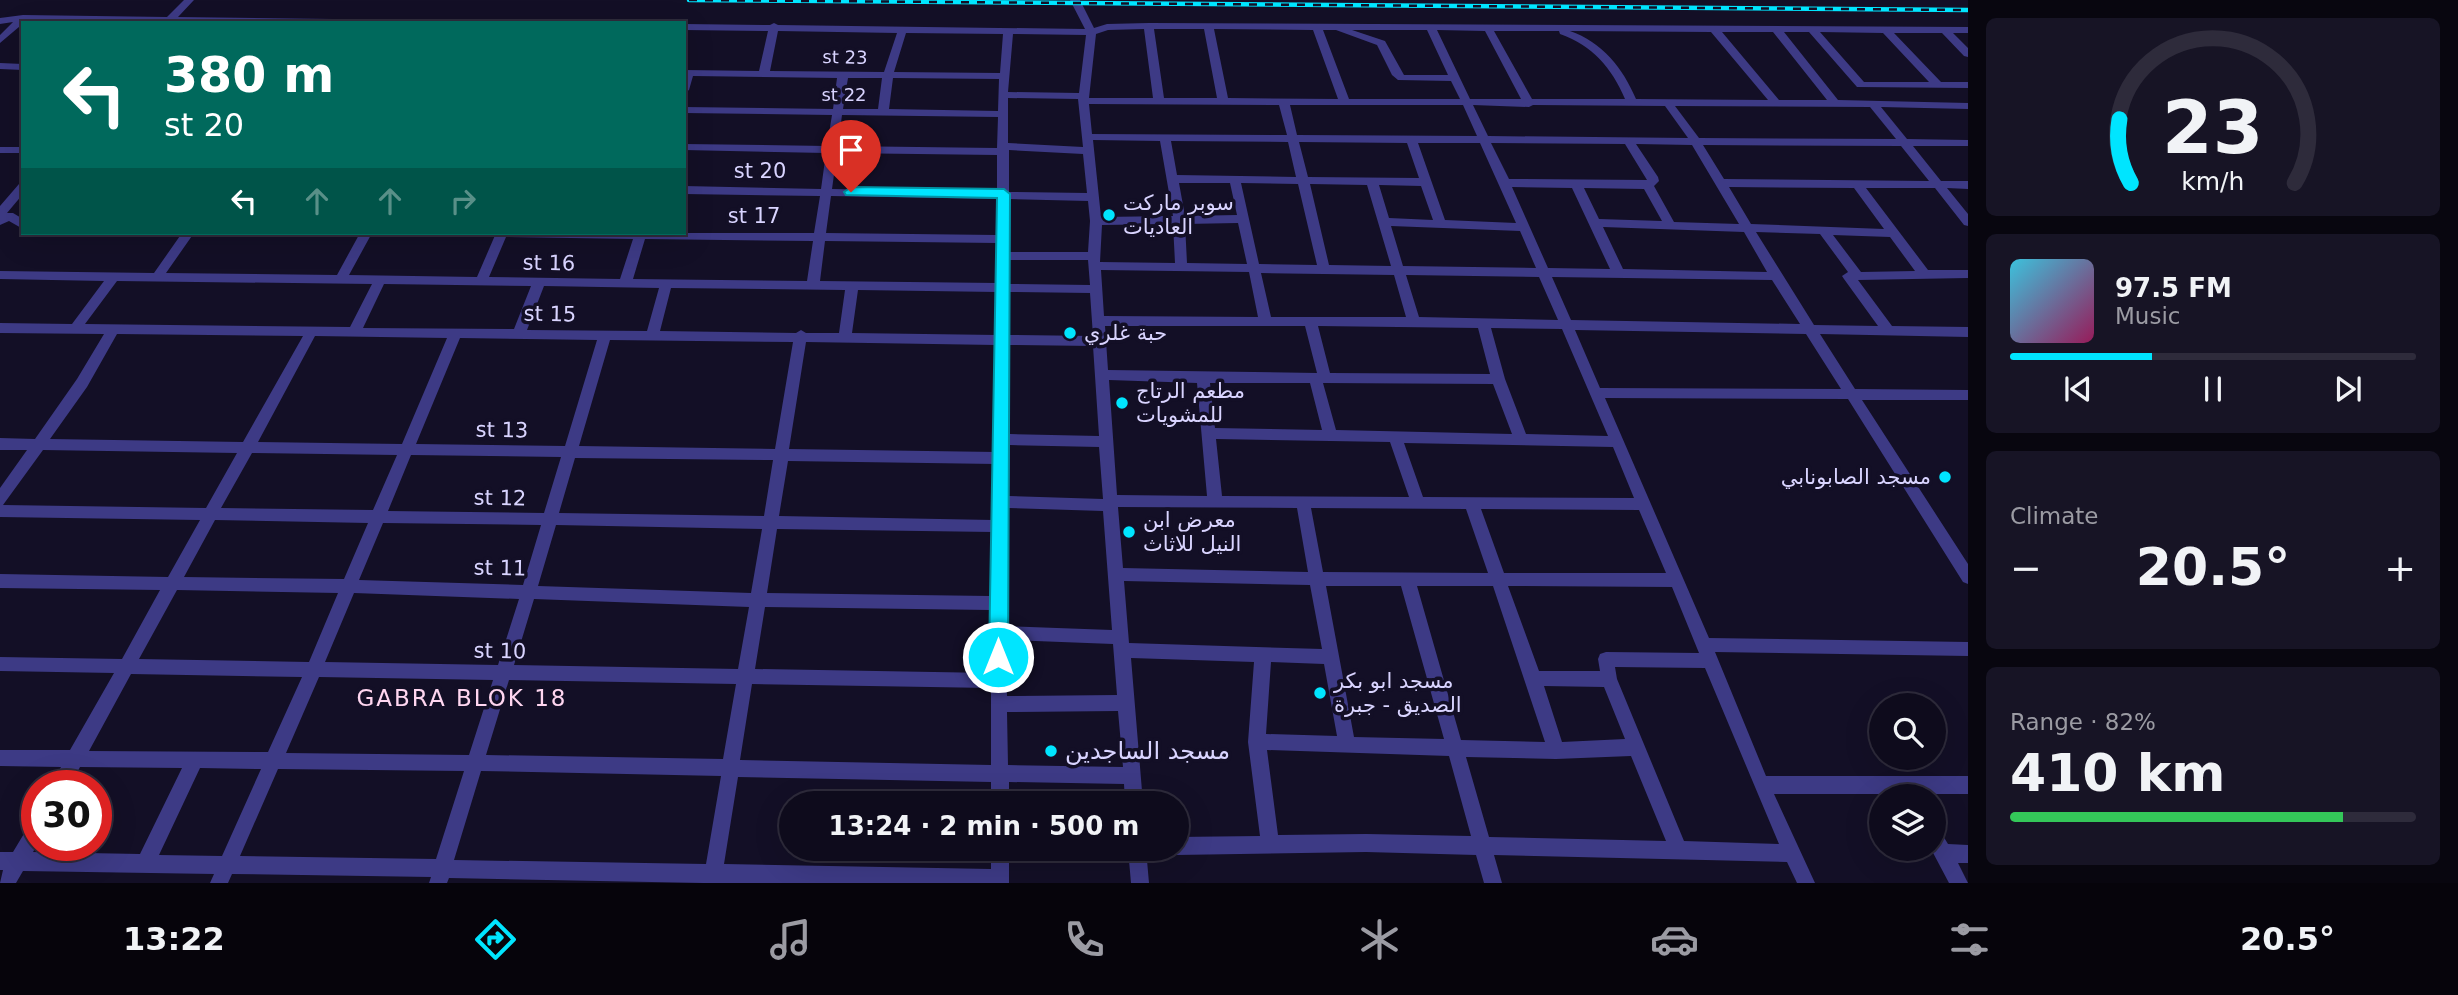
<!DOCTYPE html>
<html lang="en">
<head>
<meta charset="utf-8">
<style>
  :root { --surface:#0e0b1c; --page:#171425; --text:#f1f3f6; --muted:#9b9ba3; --line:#2e2b3b; --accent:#00e5ff }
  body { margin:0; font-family:"DejaVu Sans",Cairo,sans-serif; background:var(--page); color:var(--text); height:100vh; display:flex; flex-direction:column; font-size:26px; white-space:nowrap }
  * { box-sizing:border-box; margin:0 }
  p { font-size:23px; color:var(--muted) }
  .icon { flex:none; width:38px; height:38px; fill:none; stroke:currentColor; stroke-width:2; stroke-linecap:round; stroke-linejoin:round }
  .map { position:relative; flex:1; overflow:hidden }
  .drawer { display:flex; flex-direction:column; gap:18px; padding:18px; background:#08060f; width:490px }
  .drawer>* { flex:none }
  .hud { position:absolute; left:21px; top:21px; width:665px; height:214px; border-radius:0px; box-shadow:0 7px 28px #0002,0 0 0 2px var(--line); background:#00695c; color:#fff; overflow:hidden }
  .tools { position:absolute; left:1869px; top:693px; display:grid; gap:14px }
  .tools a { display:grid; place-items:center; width:77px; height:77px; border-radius:50%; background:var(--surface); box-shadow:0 7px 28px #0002,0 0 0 2px var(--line); font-size:35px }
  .speed { position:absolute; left:21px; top:770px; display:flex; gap:14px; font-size:35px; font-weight:700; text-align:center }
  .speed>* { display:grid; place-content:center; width:91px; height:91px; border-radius:50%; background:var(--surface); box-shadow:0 7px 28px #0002,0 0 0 2px var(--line); line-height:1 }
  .speed .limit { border:10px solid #d22; background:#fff; color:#111 }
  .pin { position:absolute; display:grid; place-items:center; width:60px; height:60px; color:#fff; margin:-72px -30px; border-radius:50% 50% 50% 0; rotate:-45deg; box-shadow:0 0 7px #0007 }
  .pin .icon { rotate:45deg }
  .me { position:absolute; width:77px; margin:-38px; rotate:0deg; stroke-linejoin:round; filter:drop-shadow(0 0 5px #0008) }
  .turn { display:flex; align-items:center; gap:24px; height:147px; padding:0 28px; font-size:32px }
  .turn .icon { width:91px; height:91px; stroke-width:2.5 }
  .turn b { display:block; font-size:49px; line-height:60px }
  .lanes { display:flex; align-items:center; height:66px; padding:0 28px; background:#0003; justify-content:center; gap:35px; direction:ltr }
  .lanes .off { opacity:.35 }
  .big { font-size:52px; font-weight:700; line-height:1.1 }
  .drawer .card { flex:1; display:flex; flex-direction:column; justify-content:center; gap:10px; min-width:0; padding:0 24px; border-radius:10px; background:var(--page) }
  .drawer .dial { align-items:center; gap:0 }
  .dial svg { height:182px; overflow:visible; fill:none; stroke:var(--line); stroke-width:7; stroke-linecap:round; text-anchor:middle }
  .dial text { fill:var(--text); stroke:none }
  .song { display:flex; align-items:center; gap:21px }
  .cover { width:84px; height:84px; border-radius:10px; background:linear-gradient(135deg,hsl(190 70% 55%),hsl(330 70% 35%)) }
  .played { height:7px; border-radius:4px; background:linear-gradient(90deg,var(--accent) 35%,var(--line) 35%) }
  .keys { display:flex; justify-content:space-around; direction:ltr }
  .heat { display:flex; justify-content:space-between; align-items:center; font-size:38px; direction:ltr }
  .charge { height:10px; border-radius:5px; background:linear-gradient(90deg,#34c759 82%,var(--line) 0) }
  .trip { position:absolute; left:779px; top:791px; width:410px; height:70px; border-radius:35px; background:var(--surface); box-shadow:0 7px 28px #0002,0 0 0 2px var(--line); font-weight:700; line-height:70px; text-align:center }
  .tab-bar { display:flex; height:112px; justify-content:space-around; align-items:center; background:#06040b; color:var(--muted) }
  .tab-bar .icon { width:49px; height:49px }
  .tab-bar .active { color:var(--accent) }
  .tab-bar b { font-size:32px; color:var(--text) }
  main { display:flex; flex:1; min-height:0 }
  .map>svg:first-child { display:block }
</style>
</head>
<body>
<main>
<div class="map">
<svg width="1968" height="883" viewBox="0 0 1968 883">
  <rect width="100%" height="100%" fill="#130f26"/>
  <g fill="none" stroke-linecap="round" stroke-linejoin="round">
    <!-- minor -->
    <path fill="#3d3a85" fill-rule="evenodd" d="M184,0H194L178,17L412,20L417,23L26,21L0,43V35L13,22L0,24V18L23,15L167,17Z
      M1070,0H1080L1094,28L1107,24L1149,23L1968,27V33H1953L1968,48V57L1964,56L1942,33H1894L1941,82H1968V88L1857,87L1809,32H1784L1838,100L1968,103V109L1881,107L1907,139L1968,140V146H1913L1941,181H1968V189L1947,188L1968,214V226L1964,225L1935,188H1866L1928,270H1968V278L1858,280L1892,326L1968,327V337L1820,334L1855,389L1968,390V400H1862L1968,564V584L1963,582L1848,399L1605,398L1709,638L1968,642V656L1715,652L1766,776H1968V794H1774L1815,883H1797L1787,862L1494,855L1502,883H1484L1476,855L1366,852L1176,855L1170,852L1168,849H1176V837L1260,836L1248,742L1254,662L1131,658L1143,803H1125L1124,784L1009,782V803H991V782L738,777L724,864L991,869V849H1009V883H703L449,878L447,883H429L431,877L232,874L228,883H210L214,874L23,871L16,883H0L3,870H0V852H13L31,822L37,819V845L33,852L140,854L182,768L80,767L70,786H51L61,767L0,766V750H70L114,673L0,671V657L122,659L160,590L0,588V574L168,577L200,520L0,517V488L27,450H0V438L35,439L77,379L104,334L0,333V323L72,324L104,281L0,279V271L154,273L182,233H194L166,273L337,275L360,233H372L349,275L477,277L496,233H814L820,196L684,194V186L821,189L826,153L684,150V144L827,146L832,115L684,113V107L833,109L837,78L693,76L689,90L684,93V70L759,71L768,31L684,30V24L770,25L774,23L778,25L1085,29ZM1144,29L1153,98H1089L1096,34L1108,30ZM1154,29H1204L1217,98H1164ZM1214,29L1313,30L1338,99L1228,98ZM1323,30H1336L1377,45L1392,75L1398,80L1451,81L1460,99H1349ZM1352,30H1427L1448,75H1404L1385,41ZM1437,30L1485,31L1521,99H1470ZM778,31L897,33L884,72L770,71ZM1494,31H1559L1560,34C1592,45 1612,68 1625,99H1532ZM1570,31L1711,32L1768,100L1636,99C1623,68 1602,42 1570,31ZM1722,32H1773L1827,100H1779ZM1820,32L1883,33L1929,82H1864ZM906,33L1003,34L1000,73L894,72ZM1013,34L1086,35L1079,93L1008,92ZM848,78H882L878,109H843ZM893,78L999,79L998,111L889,109ZM1008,98L1078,99L1083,147L1008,143ZM1089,104L1279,105L1287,135L1092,134ZM1290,105H1463L1477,136L1297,135ZM1473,105L1529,107L1533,105L1665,106L1688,138L1488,136ZM1675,106L1870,107L1896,139L1699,138ZM842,115L998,117L997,148L838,146ZM1093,140L1160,141L1173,216L1101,217ZM1171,141L1288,142L1296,177L1177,175ZM1299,142L1407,143L1419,178L1308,177ZM1418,143H1480L1516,223L1445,220ZM1491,143L1625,144L1647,180L1509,179ZM1636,144L1692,145L1739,224L1674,222L1654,186L1659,181L1658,177ZM1703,145L1901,146L1929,181L1724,179ZM1009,150L1083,154L1087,193L1009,192ZM837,153L997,155V192L832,189ZM1179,183H1230L1237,215L1185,216ZM1241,183L1298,184L1317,265L1259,264ZM1310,184L1367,185L1391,266L1329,265ZM1379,185L1421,186L1433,220L1389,218ZM1512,187L1572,188L1610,269L1548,268ZM1729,187L1854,188L1884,229L1751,224ZM1584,188L1644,189L1662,221L1599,219ZM831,196L997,199V235L826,233ZM1009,199L1088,201L1090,221L1088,252H1009ZM1238,223L1247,264L1187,263L1185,224ZM1173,224L1175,263L1100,262L1102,225ZM1391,226L1520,231L1536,268L1403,266ZM1603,227L1744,232L1767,272L1623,269ZM1756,232L1820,234L1848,272L1842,276L1844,279L1878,326L1814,325ZM1833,235L1890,237L1915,271L1861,272ZM506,237L633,239L620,279L489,277ZM645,239L813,241L807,281L633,279ZM825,241L997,243V283L820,281ZM1009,260H1088L1090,285L1009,284ZM1101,270L1249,272L1258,317L1104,316ZM1261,273L1394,275L1406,317H1271ZM1406,275L1539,277L1558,320L1419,317ZM1552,277L1772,280L1800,324L1571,320ZM117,281L372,284L350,327L85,324ZM384,284L531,286L514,329L363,328ZM544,286L659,288L647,331L527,330ZM671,288L845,290L839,333H806L801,330L796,333L660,331ZM858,290L997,292V335L852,333ZM1009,292L1090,293L1093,336L1009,335ZM1105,326H1305L1317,373L1108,370ZM1318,326L1478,328L1490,374L1330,373ZM1491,328L1562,329L1608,436L1526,434L1505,379ZM1575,330L1806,334L1841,389L1600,388ZM117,334L303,336L243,442L50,439L87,387ZM315,336L447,338L402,444L258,442ZM460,338L597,340L565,446L416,444ZM610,340L793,342L775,449L579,446ZM806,342L996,345V452L789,449ZM1010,345L1093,346L1099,436L1010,434ZM1109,380L1197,383L1207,496L1117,495ZM1210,383H1310L1322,430L1215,428ZM1323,383L1493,384L1512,434L1336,430ZM1216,439L1390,442L1409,497L1222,496ZM1404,443L1613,447L1634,498L1423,497ZM1010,445L1099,447L1103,499L1009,496ZM43,450L237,453L206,508L3,505ZM252,453L397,455L373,510L221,508ZM411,455L561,457L544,513L388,511ZM575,458L773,460L764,516L559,513ZM788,461L996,464L993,520L779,516ZM1118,507L1297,508L1308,572L1123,568ZM1009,508L1103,511L1112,630L1006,626ZM1311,508L1466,509L1488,573L1323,572ZM1481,509L1639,510L1666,573H1504ZM215,520L368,523L344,579L184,577ZM383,523L541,525L523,585L359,580ZM556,525L762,529L751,593L538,586ZM777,529L993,532L990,596L767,593ZM1124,581L1310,585L1322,649L1129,643ZM1326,586H1401L1444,739L1354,737ZM1417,586H1493L1545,742L1461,740ZM1508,586L1672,587L1699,653L1606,652L1600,654L1598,659L1600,671H1539ZM177,590L338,593L309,662L139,659ZM354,593L519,599L498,665L325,662ZM534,599L749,607L738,669L514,665ZM765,607L990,610L991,673L755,669ZM1006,640L1113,644L1117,695L1007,696ZM1271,662L1324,664L1337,736L1266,734ZM1615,667L1705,668L1779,844L1684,841L1617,679ZM131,674L302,677L268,752L89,751ZM319,677L493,680L469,755L286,753ZM509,680L736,684L723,759L486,755ZM752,684L991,688V765L740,760ZM1544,686L1604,687L1625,739L1562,742ZM1118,711L1123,767L1008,765L1007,712ZM1267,750L1449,756L1471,836L1366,834L1278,835ZM1631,756L1666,841L1489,837L1466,757L1556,759ZM200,768L261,769L222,856L159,855ZM278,769L464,771L436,859L240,856ZM481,771L721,776L706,864L454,860Z
      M0,63L23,64V70L0,69Z
      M0,147H23V153H0Z
      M23,183V194L7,213H13L23,219V229L9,221L0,225V206L19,184Z
      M1934,828L1940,831L1948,844L1968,845V863H1958L1968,883H1949L1931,849H1934Z
      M1128,849H1146L1149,883H1131Z"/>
    <!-- rail casing -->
    <g stroke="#00e5ff" stroke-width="4.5">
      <path id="rail" d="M689,0L1968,10"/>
    </g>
    <!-- rail -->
    <use href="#rail" stroke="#130f26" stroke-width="2.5" stroke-dasharray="8" stroke-linecap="butt"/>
  </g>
  <!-- route -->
  <path fill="#00e5ff" stroke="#0095a6" stroke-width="2" d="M851,187L1004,189L1010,194L1008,657L1005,663L998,665L992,663L989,657L997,198L846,195L844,192Z"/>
  <!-- markers -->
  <g fill="#00e5ff" stroke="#130f26" stroke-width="2.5">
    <circle cx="1109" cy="215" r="7"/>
    <circle cx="1070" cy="333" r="7"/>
    <circle cx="1122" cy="403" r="7"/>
    <circle cx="1945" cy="477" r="7"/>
    <circle cx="1129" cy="532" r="7"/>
    <circle cx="1320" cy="693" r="7"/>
    <circle cx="1051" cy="751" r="7"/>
  </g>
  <g text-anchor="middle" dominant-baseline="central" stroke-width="7" stroke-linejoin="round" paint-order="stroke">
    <!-- far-street labels -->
    <g font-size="18" fill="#d9d4ff" stroke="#130f26">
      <text transform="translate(845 57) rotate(1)">st 23</text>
      <text x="844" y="94">st 22</text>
    </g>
    <!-- street labels -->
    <g font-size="21" fill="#d9d4ff" stroke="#130f26">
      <text x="760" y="171">st 20</text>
      <text x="754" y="216">st 17</text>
      <text transform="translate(549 263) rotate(1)">st 16</text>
      <text transform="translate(550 314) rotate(1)">st 15</text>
      <text transform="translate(502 430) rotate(1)">st 13</text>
      <text transform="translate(500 498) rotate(1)">st 12</text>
      <text transform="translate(500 568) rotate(1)">st 11</text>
      <text transform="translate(500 651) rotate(1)">st 10</text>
    </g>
    <!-- poi labels -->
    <g font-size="21" fill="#d9d4ff" stroke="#130f26" text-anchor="start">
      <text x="1123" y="203">سوبر ماركت<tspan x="1123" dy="24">العاديات</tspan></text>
      <text x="1084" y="333">حبة غلري</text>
      <text x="1136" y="391">مطعم الرتاج<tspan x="1136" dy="24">للمشويات</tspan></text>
      <text x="1931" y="477" text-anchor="end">مسجد الصابونابي</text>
      <text x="1143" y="520">معرض ابن<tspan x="1143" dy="24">النيل للاثاث</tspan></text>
      <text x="1334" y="681">مسجد ابو بكر<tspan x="1334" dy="24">الصديق - جبرة</tspan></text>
    </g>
    <!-- neighbourhood labels -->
    <g font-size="23" letter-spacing="2" fill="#ffd6f0" stroke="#130f26">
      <text x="462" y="698">GABRA BLOK 18</text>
    </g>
    <!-- near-poi labels -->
    <g font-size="24" fill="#d9d4ff" stroke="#130f26" text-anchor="start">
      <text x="1065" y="751">مسجد الساجدين</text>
    </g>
  </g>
</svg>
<div class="tools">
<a><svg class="icon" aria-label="search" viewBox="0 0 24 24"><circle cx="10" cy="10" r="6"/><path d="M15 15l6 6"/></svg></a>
<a><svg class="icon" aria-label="layers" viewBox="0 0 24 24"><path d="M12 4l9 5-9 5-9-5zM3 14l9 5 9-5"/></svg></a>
</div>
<div class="speed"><div class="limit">30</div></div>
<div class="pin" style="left:851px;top:192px;background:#d93025"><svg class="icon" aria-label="arrive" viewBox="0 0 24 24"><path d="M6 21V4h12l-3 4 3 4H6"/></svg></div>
<svg class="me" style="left:998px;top:657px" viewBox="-20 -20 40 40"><circle r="17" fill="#00e5ff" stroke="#fff" stroke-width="3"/><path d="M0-11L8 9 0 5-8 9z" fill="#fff"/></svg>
<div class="trip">13:24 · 2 min · 500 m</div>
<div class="hud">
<div class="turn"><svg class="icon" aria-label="left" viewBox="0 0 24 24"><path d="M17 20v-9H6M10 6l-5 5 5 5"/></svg><div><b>380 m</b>st 20</div></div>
<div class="lanes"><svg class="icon" aria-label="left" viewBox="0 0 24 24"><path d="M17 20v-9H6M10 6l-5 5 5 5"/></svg><svg class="icon off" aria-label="ahead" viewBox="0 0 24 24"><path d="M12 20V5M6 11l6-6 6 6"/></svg><svg class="icon off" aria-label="ahead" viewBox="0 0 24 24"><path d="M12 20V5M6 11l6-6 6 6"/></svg><svg class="icon off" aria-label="right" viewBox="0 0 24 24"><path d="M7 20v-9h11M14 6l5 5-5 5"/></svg></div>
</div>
</div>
<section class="drawer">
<div class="card dial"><svg viewBox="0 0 100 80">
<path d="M14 69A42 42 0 1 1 86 69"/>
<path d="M14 69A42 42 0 0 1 9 41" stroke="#00e5ff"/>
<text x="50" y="56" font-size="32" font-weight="700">23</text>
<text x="50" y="72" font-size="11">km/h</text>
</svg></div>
<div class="card">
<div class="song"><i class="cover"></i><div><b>97.5 FM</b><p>Music</p></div></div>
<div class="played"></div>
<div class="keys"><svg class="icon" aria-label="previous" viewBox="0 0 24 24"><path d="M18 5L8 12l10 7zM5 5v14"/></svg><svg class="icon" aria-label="pause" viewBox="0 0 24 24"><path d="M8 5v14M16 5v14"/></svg><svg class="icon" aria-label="next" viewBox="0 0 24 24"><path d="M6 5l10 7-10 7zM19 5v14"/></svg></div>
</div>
<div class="card"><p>Climate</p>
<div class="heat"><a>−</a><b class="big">20.5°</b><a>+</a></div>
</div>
<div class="card"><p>Range · 82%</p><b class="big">410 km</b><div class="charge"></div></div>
</section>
</main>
<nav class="tab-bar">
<b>13:22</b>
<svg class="icon active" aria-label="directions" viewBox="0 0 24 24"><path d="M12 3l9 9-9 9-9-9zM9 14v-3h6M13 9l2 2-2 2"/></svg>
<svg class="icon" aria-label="music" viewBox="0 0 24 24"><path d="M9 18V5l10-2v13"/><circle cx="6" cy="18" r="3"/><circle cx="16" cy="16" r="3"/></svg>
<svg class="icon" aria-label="phone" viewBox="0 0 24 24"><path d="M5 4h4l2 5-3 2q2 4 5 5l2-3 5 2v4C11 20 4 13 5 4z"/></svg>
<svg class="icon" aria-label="climate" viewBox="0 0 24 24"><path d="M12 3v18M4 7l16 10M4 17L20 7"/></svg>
<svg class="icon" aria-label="car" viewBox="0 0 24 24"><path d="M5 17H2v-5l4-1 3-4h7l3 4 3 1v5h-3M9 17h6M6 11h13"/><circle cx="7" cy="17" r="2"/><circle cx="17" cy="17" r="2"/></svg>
<svg class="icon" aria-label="filters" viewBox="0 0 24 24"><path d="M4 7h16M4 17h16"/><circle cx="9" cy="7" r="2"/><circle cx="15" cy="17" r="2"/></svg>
<b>20.5°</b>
</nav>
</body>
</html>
